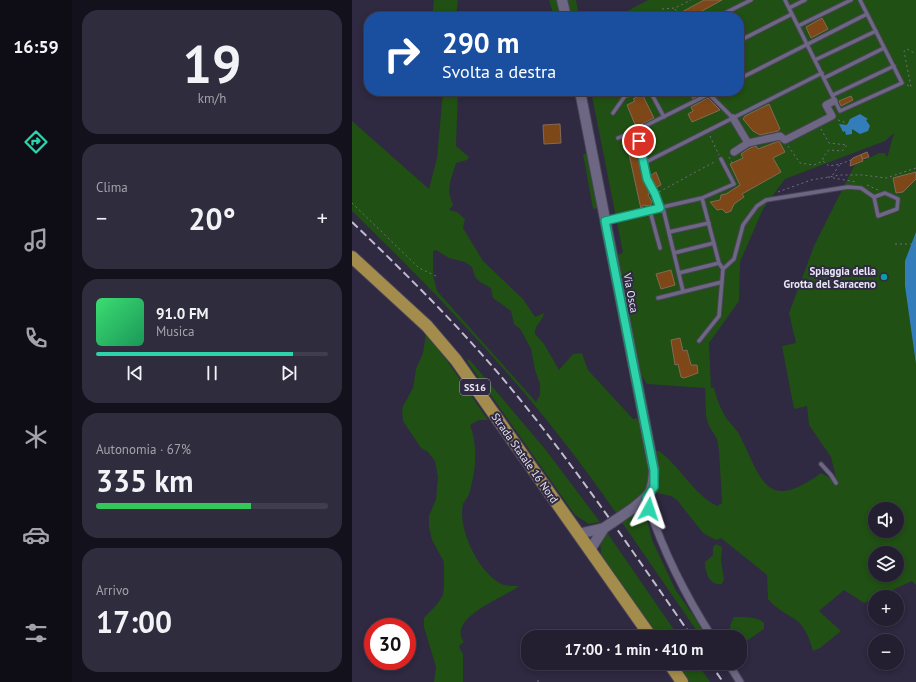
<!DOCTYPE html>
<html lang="it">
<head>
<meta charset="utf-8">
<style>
  :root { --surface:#231f31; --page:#2f2c3d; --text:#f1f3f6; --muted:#a3a2ab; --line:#403d4d; --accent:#2dd4ab }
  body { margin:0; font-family:"PT Sans",sans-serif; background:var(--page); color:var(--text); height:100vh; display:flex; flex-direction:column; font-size:15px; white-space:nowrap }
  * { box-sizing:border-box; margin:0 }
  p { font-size:13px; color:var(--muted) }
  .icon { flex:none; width:22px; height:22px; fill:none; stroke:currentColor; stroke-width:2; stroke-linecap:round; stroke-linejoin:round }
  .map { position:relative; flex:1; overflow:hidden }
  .side { display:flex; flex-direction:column; gap:10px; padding:10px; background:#13111b; width:280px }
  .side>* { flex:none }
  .hud { position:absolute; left:12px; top:12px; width:380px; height:84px; border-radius:16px; box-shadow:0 2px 6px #0003,0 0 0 1px var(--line); background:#1a4fa0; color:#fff; overflow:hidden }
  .buttons { position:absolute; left:516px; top:502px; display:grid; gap:8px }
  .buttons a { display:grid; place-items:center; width:36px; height:36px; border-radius:50%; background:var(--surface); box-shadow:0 2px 6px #0003,0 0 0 1px var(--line); font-size:20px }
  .speed { position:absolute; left:12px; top:618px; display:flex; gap:8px; font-size:20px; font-weight:700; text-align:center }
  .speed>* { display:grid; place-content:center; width:52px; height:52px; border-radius:50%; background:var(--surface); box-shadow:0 2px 6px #0003,0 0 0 1px var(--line); line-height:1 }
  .speed .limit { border:6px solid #d22; background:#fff; color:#111 }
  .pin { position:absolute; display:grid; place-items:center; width:34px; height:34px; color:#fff; margin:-17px; border:2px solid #fff; border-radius:50%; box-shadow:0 1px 4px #0007 }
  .me { position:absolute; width:44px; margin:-22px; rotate:5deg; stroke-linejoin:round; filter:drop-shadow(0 0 3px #0008) }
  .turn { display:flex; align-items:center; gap:14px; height:84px; padding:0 12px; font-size:18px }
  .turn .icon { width:52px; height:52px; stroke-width:2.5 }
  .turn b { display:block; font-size:28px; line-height:34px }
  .big { font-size:30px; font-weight:700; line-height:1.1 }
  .side .card { flex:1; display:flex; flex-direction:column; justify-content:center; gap:6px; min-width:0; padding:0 14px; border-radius:16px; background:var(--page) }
  .side .dial { align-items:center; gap:0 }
  .dial b { font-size:52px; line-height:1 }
  .song { display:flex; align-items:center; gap:12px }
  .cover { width:48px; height:48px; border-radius:6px; background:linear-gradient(135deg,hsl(140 70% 55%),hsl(150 70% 35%)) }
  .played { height:4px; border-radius:2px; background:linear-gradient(90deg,var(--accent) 85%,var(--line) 85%) }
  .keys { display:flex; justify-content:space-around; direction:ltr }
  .heat { display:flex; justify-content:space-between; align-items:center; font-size:22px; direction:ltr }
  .charge { height:6px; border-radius:3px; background:linear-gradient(90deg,#34c759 67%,var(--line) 0) }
  .trip { position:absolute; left:169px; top:630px; width:226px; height:40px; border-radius:16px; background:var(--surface); box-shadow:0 2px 6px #0003,0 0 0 1px var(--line); font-weight:700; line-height:40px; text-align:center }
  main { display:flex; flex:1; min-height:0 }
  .tabs { display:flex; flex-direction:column; width:72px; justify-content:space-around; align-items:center; background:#0e0c14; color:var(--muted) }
  .tabs .icon { width:28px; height:28px }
  .tabs .active { color:var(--accent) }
  .tabs b { font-size:18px; color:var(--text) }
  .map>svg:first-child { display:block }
</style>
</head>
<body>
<main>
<nav class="tabs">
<b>16:59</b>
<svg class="icon active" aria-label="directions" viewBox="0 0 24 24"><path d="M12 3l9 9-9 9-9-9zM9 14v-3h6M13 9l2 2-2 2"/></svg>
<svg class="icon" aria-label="music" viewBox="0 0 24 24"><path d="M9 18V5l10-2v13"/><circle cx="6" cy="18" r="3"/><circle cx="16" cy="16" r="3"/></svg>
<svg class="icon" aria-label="phone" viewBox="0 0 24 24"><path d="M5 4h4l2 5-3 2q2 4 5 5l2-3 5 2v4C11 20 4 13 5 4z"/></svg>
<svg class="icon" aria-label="climate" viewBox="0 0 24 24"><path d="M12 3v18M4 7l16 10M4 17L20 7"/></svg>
<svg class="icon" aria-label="car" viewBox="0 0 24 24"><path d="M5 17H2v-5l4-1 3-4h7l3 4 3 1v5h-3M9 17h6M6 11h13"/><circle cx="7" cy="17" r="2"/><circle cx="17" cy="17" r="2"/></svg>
<svg class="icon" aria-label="filters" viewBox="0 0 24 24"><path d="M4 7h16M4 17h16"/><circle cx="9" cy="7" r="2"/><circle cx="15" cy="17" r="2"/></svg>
</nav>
<section class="side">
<div class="card dial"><b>19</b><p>km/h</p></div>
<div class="card"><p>Clima</p>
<div class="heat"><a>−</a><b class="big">20°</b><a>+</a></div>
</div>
<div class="card">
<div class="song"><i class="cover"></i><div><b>91.0 FM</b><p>Musica</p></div></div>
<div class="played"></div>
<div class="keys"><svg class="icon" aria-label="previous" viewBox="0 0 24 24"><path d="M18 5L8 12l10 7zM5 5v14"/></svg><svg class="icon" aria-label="pause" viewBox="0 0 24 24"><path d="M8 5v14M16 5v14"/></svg><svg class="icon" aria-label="next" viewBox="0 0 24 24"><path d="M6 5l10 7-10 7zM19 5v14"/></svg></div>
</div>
<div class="card"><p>Autonomia · 67%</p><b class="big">335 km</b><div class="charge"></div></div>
<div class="card"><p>Arrivo</p><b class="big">17:00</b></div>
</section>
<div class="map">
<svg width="564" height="682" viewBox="0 0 564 682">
  <rect width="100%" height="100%" fill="#2f2941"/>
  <!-- green -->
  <path fill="#205013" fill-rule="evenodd" d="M82,0H106L104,17H80Z
    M197,0H207L210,17H202Z
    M214,0H224L227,17H217Z
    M296,0H564V585L560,581L512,603L492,590L467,611L489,631L468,648L461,651C458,641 454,627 444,620C434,613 424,609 416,599L415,575L369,538L364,540L351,533L325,500L319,496L305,493L304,491L302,452L307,451C329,467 341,494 365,506L370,503L367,450L365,439L357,426L354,416L353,388L295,384L286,370L263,255L271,253L239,91H387V17H264ZM542,133L535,158L533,153H527L503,165L501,168L462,246L437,313L444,343L430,346L442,409L455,406L457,425L479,457L485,482L469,473C414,513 410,480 388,436C384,428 376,422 372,414C367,406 364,396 362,388H359L357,343L387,301L388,262L411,209L433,179L533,141ZM523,509H545V531H523ZM523,553H545V575H523Z
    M91,91H106L104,146L117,157L115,160L104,163L98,182L97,193L101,205L97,210L105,212L113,219L111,228L131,261L171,299L183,317L192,313C191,321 182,325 183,334L192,344L207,370L221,354L230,353L236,370L281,419L287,418C290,434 303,478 294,491C287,501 273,507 264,513C188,402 96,304 0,211V121L77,189L85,158ZM84,250L97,258L113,262L120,267L123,277L128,282L139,288L141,298L159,311L162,324L169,330L179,349L183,370L188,384V395L184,402L85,291L81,275V251Z
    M231,154H235L246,208L241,209Z
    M74,334L91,355L136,420H127L118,425C126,446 124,469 118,491C117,496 113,500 111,504C105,529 128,576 152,585C156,586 163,586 167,586C153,597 94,618 112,642L109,644L107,647L111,654V682H82L84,667L72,627V618L86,603L91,595L92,585V562L80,540L77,527V516L84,499L86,477L83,461L76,452L69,448L51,421L50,408L61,388L64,369L71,353Z
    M117,359L193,449L248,522L237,524L223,515L115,361Z
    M292,506L300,540L323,589L356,637H349L269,521Z
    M254,531L327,637H305L249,554L248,540Z
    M364,544L370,547L369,561L372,579L370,584C358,586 353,573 353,562L361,555V547Z
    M382,617C391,617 406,616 412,623V629L396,640H388V637H381C376,631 378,624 382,617Z
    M324,663H345L358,682H337Z"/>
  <!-- water -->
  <path fill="#347dbb" d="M508,114L516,119L514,120L518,126L516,131L508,134L500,129V134L494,135L493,131L491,132L487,124L495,125L498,119Z
    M564,232V457V364L553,286V261Z"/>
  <!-- building -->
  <path fill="#7e4717" stroke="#836956" d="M352,0H370L339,17H330L328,13Z
    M470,18L476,29L459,38L454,27Z
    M337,91H351L353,92L341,99Z
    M290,94L302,118L284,127L275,105L283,101L281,99Z
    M499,96L501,100L489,106L487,101Z
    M356,98L368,110L340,122L336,114L341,111L339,107Z
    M417,104L428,129L426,131L408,135L401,131L391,119L393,116Z
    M208,124L209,143L192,144L191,125Z
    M427,141L433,152L421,158L429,172L390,194L392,197L382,204L379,211L374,213L370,209L365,210L358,202L368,200L369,195L374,194L388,185L378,164L391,158L389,154L398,148L404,146L406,149Z
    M284,143L292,180L298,191L296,195L300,202L298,206L291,205L289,209L275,145Z
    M515,152L517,157L511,159L509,155L511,161L498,166L499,160L501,158Z
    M304,172L309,185L303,188L298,176Z
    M564,172V179L551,192L544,193L541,178Z
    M319,270L323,285L309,289L304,274Z
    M328,338L331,351L335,350L339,365H345L346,373L332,378L329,377L326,364L323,365L319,340Z"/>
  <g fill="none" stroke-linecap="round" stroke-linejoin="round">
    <!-- lane casing -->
    <g stroke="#494458" stroke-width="5.5">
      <path id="lane" d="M433,0L488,111L550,83L508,0
        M437,8L453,0
        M365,17L399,0
        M446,26L499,0
        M387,41L440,14
        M463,60L524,31
        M472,78L532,48
        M387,79L515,14
        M298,91L312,117
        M357,94L381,118
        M481,95L542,66
        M261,113L273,96L290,91
        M285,130L295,179L303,194L308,208
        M266,138L285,130L363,91
        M292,163L470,73
        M311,208L331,291
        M298,211L308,248
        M254,220L350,198L382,184L369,159
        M317,232L357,223
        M322,253L362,243
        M371,269L382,259L391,225L405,206L414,200L496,187L509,188L522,197L526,216L545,209L546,199L533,193L522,197
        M327,273L367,263
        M306,298L370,282
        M347,341L367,316L371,269L367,263L350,198
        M469,464L479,475L484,483"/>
    </g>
    <!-- street casing -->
    <g stroke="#494458" stroke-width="9">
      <path id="street" d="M381,118L396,143
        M382,152L396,143L428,136L433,140L480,116L474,105L482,101
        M294,498C309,548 332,593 360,637
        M376,663L388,682"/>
    </g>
    <!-- secondary casing -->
    <g stroke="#494458" stroke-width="12">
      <path id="secondary" d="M210,0L214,17
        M228,91L302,470C301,493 298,495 280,509
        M226,534L252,528
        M238,550L252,528"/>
    </g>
    <!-- primary casing -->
    <g stroke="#494458" stroke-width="14">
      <path id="primary" d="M0,257L75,326L104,360L299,637
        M317,663L330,682"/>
    </g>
    <!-- path -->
    <path stroke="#716d82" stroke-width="1" stroke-dasharray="2 3" stroke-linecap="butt" d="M310,9L323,8L339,0
      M323,9L328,17
      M555,85L559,87L552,51L555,49L564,54
      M486,120L492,122L502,131
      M469,129L477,143L495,145L490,151L477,150L471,157V161
      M358,136L367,155
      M436,146L448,163L462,165L471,161L477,166L488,164L480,176
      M377,157L380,163
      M488,164L499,160
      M476,177L504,182
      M515,185L526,190
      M307,192L364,161
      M426,192L459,180L488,175H511L534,178L564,168
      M0,203L67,268L84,276
      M543,244H564
      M186,680V682"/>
    <!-- lane -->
    <use href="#lane" stroke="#6d6783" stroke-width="3.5"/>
    <!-- street -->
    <use href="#street" stroke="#6d6783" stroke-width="7"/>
    <!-- secondary -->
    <use href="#secondary" stroke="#6d6783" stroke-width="10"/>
    <!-- primary -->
    <use href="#primary" stroke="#a48d4c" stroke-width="12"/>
    <!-- rail -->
    <path stroke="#c0bcce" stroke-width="2" stroke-dasharray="8 4" stroke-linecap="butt" d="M0,222C54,274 109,328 157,386C223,466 281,552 340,637
      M358,663L371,682"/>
    <!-- secondary-bridge casing -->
    <g stroke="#494458" stroke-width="12" stroke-linecap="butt">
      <path id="secondary-bridge" d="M252,528L280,509"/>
    </g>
    <!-- secondary-bridge -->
    <use href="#secondary-bridge" stroke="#6d6783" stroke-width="10"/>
  </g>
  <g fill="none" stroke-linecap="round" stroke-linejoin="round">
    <!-- route casing -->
    <g stroke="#1d8a6f" stroke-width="10">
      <path id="route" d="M287,141L295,179L303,194L308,208L253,221L302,470V487L294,498L297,509"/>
    </g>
    <!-- route -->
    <use href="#route" stroke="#2dd4ab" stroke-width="7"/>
  </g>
  <!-- markers -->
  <circle fill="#0f9aa8" stroke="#2f2941" stroke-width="1.5" cx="532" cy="277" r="4"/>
  <g text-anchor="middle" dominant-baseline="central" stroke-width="4" stroke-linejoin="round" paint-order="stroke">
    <!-- shield labels -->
    <rect fill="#2f2941" stroke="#b0adbf" stroke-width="1" x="108" y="379" width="30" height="16" rx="3"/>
    <g font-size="10" font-weight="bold" fill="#e8e5f5">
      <text x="123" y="387">SS16</text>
    </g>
    <!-- poi labels -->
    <g font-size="11" font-weight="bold" fill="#e8e5f5" stroke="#2f2941" text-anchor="end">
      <text x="524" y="271">Spiaggia della<tspan x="524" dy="13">Grotta del Saraceno</tspan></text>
    </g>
    <!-- street labels -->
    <g font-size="11" fill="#e8e5f5" stroke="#2f2941">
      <text transform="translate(279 293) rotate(79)">Via Osca</text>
      <text transform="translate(173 458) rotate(55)">Strada Statale 16 Nord</text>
    </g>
  </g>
</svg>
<div class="buttons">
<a><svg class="icon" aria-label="sound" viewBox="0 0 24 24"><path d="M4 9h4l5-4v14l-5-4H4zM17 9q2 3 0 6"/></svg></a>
<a><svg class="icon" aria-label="layers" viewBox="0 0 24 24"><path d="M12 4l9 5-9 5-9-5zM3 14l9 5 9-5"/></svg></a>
<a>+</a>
<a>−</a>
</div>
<div class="speed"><div class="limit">30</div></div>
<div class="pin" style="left:287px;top:141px;background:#d93025"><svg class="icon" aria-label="arrive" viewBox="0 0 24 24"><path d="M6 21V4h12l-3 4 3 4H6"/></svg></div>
<svg class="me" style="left:297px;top:509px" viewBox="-20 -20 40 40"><path d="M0-17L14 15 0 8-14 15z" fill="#2dd4ab" stroke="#fff" stroke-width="4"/></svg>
<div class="trip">17:00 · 1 min · 410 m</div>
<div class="hud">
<div class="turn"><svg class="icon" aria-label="right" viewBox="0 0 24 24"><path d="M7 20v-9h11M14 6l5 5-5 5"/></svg><div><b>290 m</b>Svolta a destra</div></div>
</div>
</div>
</main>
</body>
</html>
